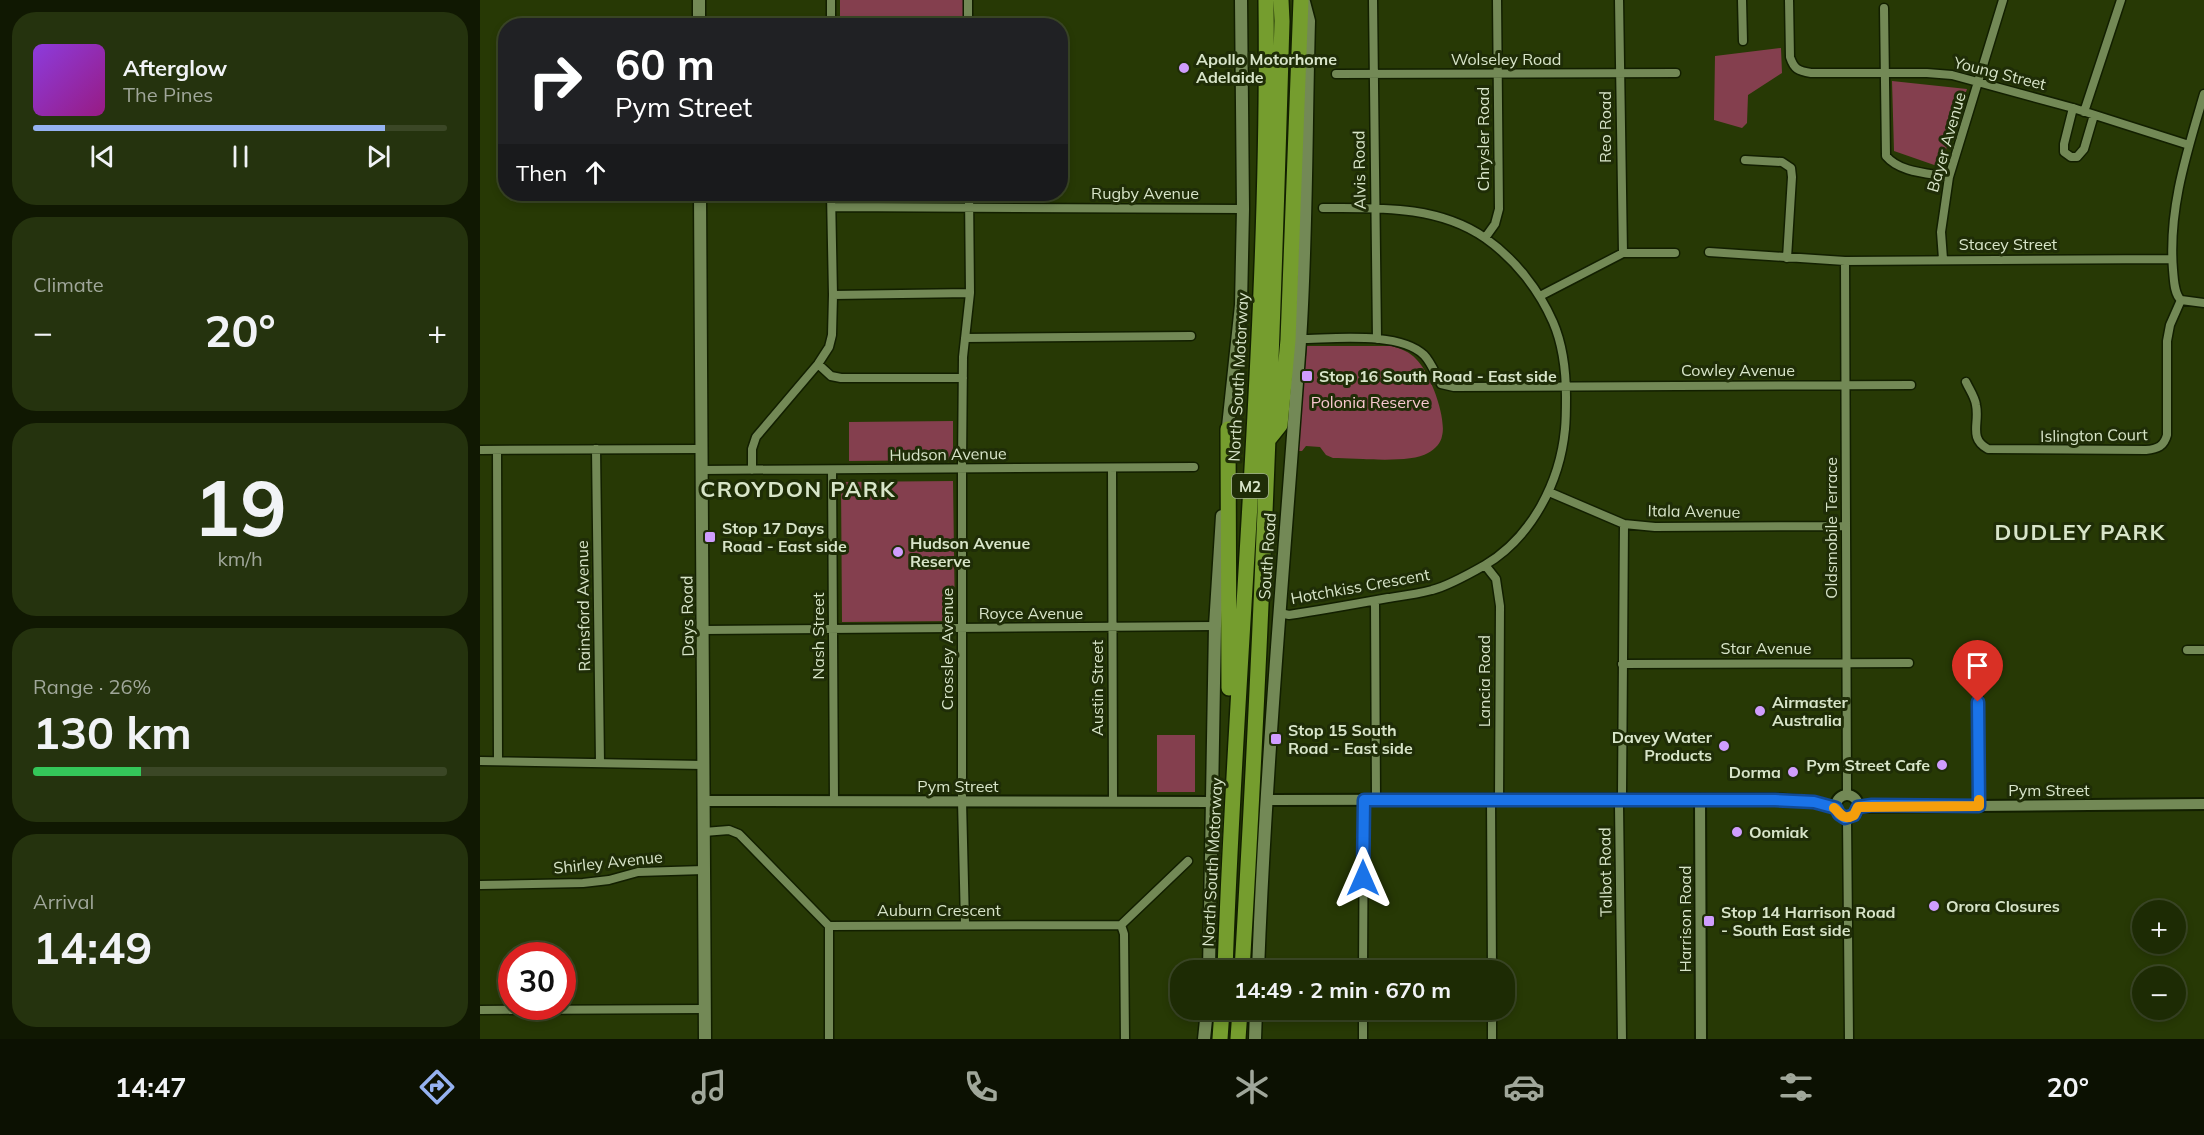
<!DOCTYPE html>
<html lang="en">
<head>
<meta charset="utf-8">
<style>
  :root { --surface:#1d2b04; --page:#25330e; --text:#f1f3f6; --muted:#a0a79a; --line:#3b4726; --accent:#95b2f1 }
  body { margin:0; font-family:Mulish,sans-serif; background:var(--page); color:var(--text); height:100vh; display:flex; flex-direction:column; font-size:22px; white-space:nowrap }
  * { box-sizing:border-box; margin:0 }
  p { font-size:20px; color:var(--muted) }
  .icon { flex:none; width:33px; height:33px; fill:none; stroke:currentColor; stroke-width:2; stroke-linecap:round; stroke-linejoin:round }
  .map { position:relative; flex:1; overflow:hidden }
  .sheet { display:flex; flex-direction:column; gap:12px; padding:12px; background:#101802; width:480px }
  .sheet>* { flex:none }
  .banner { position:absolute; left:18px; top:18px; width:570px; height:183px; border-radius:24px; box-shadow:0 3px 9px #0003,0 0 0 2px var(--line); background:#202124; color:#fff; overflow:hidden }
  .buttons { position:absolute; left:1652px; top:900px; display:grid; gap:12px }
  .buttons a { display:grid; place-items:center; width:54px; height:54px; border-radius:50%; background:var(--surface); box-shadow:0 3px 9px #0003,0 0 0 2px var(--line); font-size:30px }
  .speed { position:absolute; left:18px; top:942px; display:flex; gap:12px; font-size:30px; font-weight:700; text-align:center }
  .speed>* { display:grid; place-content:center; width:78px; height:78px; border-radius:50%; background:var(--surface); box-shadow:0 3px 9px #0003,0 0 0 2px var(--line); line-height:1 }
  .speed .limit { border:9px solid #d22; background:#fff; color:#111 }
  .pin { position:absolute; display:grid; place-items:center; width:51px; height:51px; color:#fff; margin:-62px -26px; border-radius:50% 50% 50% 0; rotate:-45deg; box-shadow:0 0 6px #0007 }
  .pin .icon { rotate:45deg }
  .me { position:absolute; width:66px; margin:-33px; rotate:0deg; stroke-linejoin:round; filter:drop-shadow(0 0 4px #0008) }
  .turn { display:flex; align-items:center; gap:21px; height:126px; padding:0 18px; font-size:27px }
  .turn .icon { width:78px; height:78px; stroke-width:2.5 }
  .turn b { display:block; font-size:42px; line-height:51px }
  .then { display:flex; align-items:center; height:57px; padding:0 18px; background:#0003; gap:12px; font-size:22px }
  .big { font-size:45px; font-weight:700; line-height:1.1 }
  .sheet .tile { flex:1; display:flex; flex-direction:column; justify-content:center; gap:9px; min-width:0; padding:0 21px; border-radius:24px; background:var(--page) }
  .sheet .dial { align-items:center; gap:0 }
  .dial b { font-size:78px; line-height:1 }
  .song { display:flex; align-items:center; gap:18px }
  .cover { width:72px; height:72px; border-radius:9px; background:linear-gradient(135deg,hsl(270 70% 55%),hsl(310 70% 35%)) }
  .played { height:6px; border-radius:3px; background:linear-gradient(90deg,var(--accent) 85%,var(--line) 85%) }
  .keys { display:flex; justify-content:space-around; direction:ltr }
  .heat { display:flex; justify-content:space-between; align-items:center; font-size:33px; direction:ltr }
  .charge { height:9px; border-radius:4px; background:linear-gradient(90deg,#34c759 26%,var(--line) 0) }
  .trip { position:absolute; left:690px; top:960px; width:345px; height:60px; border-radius:24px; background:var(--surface); box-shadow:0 3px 9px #0003,0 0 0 2px var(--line); font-weight:700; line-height:60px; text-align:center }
  .menu { display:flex; height:96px; justify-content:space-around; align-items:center; background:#0c1102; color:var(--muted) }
  .menu .icon { width:42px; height:42px }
  .menu .current { color:var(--accent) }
  .menu b { font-size:27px; color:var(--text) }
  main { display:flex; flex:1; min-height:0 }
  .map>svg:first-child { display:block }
</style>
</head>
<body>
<main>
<section class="sheet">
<div class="tile">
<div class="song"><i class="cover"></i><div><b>Afterglow</b><p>The Pines</p></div></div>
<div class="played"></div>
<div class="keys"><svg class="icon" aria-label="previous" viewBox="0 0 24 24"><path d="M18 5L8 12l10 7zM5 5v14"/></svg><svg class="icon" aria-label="pause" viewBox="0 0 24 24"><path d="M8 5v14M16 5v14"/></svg><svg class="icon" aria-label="next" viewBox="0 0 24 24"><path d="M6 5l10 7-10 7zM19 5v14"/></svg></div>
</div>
<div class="tile"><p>Climate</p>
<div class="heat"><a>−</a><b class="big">20°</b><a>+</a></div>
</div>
<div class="tile dial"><b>19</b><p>km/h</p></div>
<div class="tile"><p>Range · 26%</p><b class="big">130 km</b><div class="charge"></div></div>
<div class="tile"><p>Arrival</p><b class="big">14:49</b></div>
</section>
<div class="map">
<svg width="1724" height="1039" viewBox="0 0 1724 1039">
  <rect width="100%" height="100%" fill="#273905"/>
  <!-- green -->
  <path fill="#843f4e" d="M360,0H483V25H360Z
    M1301,48L1302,73L1268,95L1267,123L1262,128L1234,120L1235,56Z
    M1412,81L1487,89L1460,167L1414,151Z
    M827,346H912C921,349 930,352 936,359C950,372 967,418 962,436C961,443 955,449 948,453C930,464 876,458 853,458L846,455L840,447L826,446L822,451H817Z
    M473,421V457L470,460L369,461V422Z
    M473,481L475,621L362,622L361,482Z
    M677,735H715V792H677Z"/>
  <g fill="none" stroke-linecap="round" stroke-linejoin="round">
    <!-- minor casing -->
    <g stroke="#121f00" stroke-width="11">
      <path id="minor" d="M488,0V26
        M893,0L897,339
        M1139,0L1143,253
        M1262,0L1263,41
        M1309,0L1310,57C1314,69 1318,71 1331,73H1447L1472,75L1593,108L1709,145
        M1404,8L1406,156C1420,173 1449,173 1469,177
        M351,26V0
        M856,74L1196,73
        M1593,108L1584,144V152L1591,157H1597L1604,149L1614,115
        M1604,112L1641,0
        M1265,160L1302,162L1311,168L1312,177L1307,258
        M352,207L763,209
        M1005,238L1015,224L1019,209L1017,0
        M1229,252L1365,261L1692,259
        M1463,259L1461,232L1469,177L1523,0
        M1365,261L1367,795
        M353,295L490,293
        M1060,296L1143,253H1195
        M1701,300C1694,294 1694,280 1693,270C1688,209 1707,152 1724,94
        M1701,300L1724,303
        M485,338L711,336
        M820,339C853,339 919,331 944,355C951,362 956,375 961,384L974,387L1431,385
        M338,364L351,376L361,378H483
        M1486,382C1489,389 1495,397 1496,405C1500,423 1488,438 1508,449L1666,450C1678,449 1684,446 1687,435V341L1690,325L1701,300
        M116,449L120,763
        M0,450L221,449
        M17,450L18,761
        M632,468L633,800
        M221,470L714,467
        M272,470V449L276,437L338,364L349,347L352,335L353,295L351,194
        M352,470L354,801
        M1069,492L1144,524L1175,527L1365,526
        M1005,565L1016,579L1020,606L1019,801
        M895,601L896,800
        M800,613L809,615C842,610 875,604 908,598C922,596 938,594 952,590C968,586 991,573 1005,565C1052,537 1080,482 1085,429C1086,419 1086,408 1086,397C1086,372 1083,345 1073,322C1059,290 1035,259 1005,238C958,205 898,208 843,208
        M224,630L735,626
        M1707,650H1724
        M1498,655L1499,806
        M1142,664L1429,663
        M0,761L223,765
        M1011,800L1012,970
        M1367,818L1369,1039
        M224,832L249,830L259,834L349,926L641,925L708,861
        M0,885L103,883L129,880L158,872L224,870
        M485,924L482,801V463L483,357L490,293L489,194
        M641,925L644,934L645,1039
        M349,926V1039
        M883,970L884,800
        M0,1010L225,1009
        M1012,1010V1039
        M883,1039V1010
        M1142,1039L1139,806L1142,794L1144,524"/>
    </g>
    <!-- tertiary casing -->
    <g stroke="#121f00" stroke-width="14">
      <path id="tertiary" d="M1356 806a11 11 0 1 1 22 0a11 11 0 1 1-22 0Z
        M1220,799L1221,1039
        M787,800L1295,799L1334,802L1356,808
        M223,801L733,802
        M1378,807L1724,804"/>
    </g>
    <!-- secondary casing -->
    <g stroke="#121f00" stroke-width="15">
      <path id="secondary" d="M219,0V26
        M220,194L225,1039
        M747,436L761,305L763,209L761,0
        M729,970L735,626L742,516
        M778,970C786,760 805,551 820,341C827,234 826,127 829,21L824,2
        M724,1039L727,1010
        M775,1039L776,1010"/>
    </g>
    <!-- motorway casing -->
    <g stroke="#121f00" stroke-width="18">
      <path id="motorway" d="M748,429L749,688
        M788,440L800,425L808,340L821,0
        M745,970C756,647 790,324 786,0
        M762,970C781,654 793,338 802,21L801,0
        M740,1039L742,1010
        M758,1039L760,1010"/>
    </g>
    <!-- minor -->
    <use href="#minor" stroke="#738956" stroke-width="8"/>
    <!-- tertiary -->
    <use href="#tertiary" stroke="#738956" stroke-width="10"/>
    <!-- secondary -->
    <use href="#secondary" stroke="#738956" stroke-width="12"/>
    <!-- motorway -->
    <use href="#motorway" stroke="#759d2e" stroke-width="15"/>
  </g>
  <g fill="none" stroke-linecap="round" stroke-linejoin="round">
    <!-- route casing -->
    <g stroke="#114b97" stroke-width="15">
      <path id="route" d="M883,878L884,800H1295L1334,802L1356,808L1359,814L1365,818L1374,815L1378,807L1392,805L1499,806L1498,702"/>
    </g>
    <!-- route -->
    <use href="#route" stroke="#1a73e8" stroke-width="10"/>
    <!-- slow -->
    <path stroke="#f59e0b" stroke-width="10" d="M1354,808C1360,813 1363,821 1374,815L1378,807L1499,806V800"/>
  </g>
  <!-- markers -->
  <g fill="#d09dfe" stroke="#1f2d07" stroke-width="2">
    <circle cx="704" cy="68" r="6"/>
    <rect x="821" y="370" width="12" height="12" rx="3"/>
    <rect x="224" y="531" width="12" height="12" rx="3"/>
    <circle cx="418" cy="552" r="6"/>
    <circle cx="1280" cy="711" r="6"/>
    <rect x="790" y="733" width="12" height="12" rx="3"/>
    <circle cx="1244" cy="746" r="6"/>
    <circle cx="1462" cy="765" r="6"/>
    <circle cx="1313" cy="772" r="6"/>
    <circle cx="1257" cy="832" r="6"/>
    <circle cx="1454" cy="906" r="6"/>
    <rect x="1223" y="915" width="12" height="12" rx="3"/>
  </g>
  <g text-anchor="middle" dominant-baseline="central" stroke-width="6" stroke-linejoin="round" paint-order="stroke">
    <!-- shield labels -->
    <rect fill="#1f2d07" stroke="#a0ae8f" stroke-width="1.5" x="752" y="474" width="36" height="24" rx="4.5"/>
    <g font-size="15" font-weight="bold" fill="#d8e5c9">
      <text x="770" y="486">M2</text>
    </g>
    <!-- poi labels -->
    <g font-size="16" font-weight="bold" fill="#d8e5c9" stroke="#1f2d07" text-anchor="start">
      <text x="716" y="59">Apollo Motorhome<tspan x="716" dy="18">Adelaide</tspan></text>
      <text x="839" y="376">Stop 16 South Road - East side</text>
      <text x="242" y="528">Stop 17 Days<tspan x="242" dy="18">Road - East side</tspan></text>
      <text x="430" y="543">Hudson Avenue<tspan x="430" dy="18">Reserve</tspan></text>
      <text x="1292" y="702">Airmaster<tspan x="1292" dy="18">Australia</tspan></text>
      <text x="808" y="730">Stop 15 South<tspan x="808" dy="18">Road - East side</tspan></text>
      <text x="1232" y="737" text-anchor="end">Davey Water<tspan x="1232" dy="18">Products</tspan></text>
      <text x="1450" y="765" text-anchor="end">Pym Street Cafe</text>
      <text x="1301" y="772" text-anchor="end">Dorma</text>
      <text x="1269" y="832">Oomiak</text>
      <text x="1466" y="906">Orora Closures</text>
      <text x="1241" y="912">Stop 14 Harrison Road<tspan x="1241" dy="18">- South East side</tspan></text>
    </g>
    <!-- street labels -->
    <g font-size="16" fill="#d8e5c9" stroke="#1f2d07">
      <text x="1026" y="59">Wolseley Road</text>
      <text transform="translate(1520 73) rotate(14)">Young Street</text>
      <text transform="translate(1125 127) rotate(-90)">Reo Road</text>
      <text transform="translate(1003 139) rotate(-90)">Chrysler Road</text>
      <text transform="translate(1466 142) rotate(-74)">Bayer Avenue</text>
      <text transform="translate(879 170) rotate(-91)">Alvis Road</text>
      <text x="665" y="193">Rugby Avenue</text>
      <text x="1528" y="244">Stacey Street</text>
      <text x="1258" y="370">Cowley Avenue</text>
      <text transform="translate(758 377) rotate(-87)">North South Motorway</text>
      <text transform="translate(1614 435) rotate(-1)">Islington Court</text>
      <text transform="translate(468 454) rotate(-1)">Hudson Avenue</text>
      <text transform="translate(1214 511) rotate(1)">Itala Avenue</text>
      <text transform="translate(1351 528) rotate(-90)">Oldsmobile Terrace</text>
      <text transform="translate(787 556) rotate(-86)">South Road</text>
      <text transform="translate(880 586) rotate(-10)">Hotchkiss Crescent</text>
      <text transform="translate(103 606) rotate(-91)">Rainsford Avenue</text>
      <text x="551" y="613">Royce Avenue</text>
      <text transform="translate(207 616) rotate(-91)">Days Road</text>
      <text transform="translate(338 636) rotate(-90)">Nash Street</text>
      <text x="1286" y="648">Star Avenue</text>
      <text transform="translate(467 649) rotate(-90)">Crossley Avenue</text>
      <text transform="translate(1004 681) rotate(-90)">Lancia Road</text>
      <text transform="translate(617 688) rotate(-90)">Austin Street</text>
      <text x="478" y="786">Pym Street</text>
      <text x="1569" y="790">Pym Street</text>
      <text transform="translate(128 862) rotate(-6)">Shirley Avenue</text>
      <text transform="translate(732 862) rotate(-87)">North South Motorway</text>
      <text transform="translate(1125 872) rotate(-91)">Talbot Road</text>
      <text x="459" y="910">Auburn Crescent</text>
      <text transform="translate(1205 919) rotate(-90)">Harrison Road</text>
    </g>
    <!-- park labels -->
    <g font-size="16" fill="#f9c8d0" stroke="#1f2d07">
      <text x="890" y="402">Polonia Reserve</text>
    </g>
    <!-- district labels -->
    <g font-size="22" font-weight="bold" letter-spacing="1.5" fill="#d8e5c9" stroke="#1f2d07">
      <text x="318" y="489">CROYDON PARK</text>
      <text x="1600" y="532">DUDLEY PARK</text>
    </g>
  </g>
</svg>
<div class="buttons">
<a>+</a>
<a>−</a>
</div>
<div class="speed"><div class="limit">30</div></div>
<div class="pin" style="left:1498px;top:702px;background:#d93025"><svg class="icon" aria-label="arrive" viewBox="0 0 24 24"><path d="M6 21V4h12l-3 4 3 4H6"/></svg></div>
<svg class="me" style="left:883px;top:878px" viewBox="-20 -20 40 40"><path d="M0-17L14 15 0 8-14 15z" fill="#1a73e8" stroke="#fff" stroke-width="4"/></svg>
<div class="trip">14:49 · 2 min · 670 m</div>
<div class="banner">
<div class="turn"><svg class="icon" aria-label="right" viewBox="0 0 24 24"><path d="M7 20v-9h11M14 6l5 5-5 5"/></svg><div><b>60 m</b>Pym Street</div></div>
<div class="then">Then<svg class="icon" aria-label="ahead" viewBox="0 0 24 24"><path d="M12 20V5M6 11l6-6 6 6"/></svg></div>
</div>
</div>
</main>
<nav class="menu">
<b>14:47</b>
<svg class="icon current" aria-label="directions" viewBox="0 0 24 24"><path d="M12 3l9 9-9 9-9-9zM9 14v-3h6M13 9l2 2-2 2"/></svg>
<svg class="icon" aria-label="music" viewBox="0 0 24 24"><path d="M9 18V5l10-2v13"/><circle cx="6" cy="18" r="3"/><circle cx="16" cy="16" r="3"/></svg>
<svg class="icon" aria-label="phone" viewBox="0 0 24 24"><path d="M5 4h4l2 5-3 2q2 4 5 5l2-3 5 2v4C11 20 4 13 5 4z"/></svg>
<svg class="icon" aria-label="climate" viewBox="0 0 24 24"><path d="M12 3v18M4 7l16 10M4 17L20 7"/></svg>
<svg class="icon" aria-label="car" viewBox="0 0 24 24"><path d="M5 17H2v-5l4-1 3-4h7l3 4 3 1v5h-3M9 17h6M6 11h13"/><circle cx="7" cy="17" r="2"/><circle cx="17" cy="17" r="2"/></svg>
<svg class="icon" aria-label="filters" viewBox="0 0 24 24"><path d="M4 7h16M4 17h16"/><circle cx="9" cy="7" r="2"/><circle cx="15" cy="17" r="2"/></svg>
<b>20°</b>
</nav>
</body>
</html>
